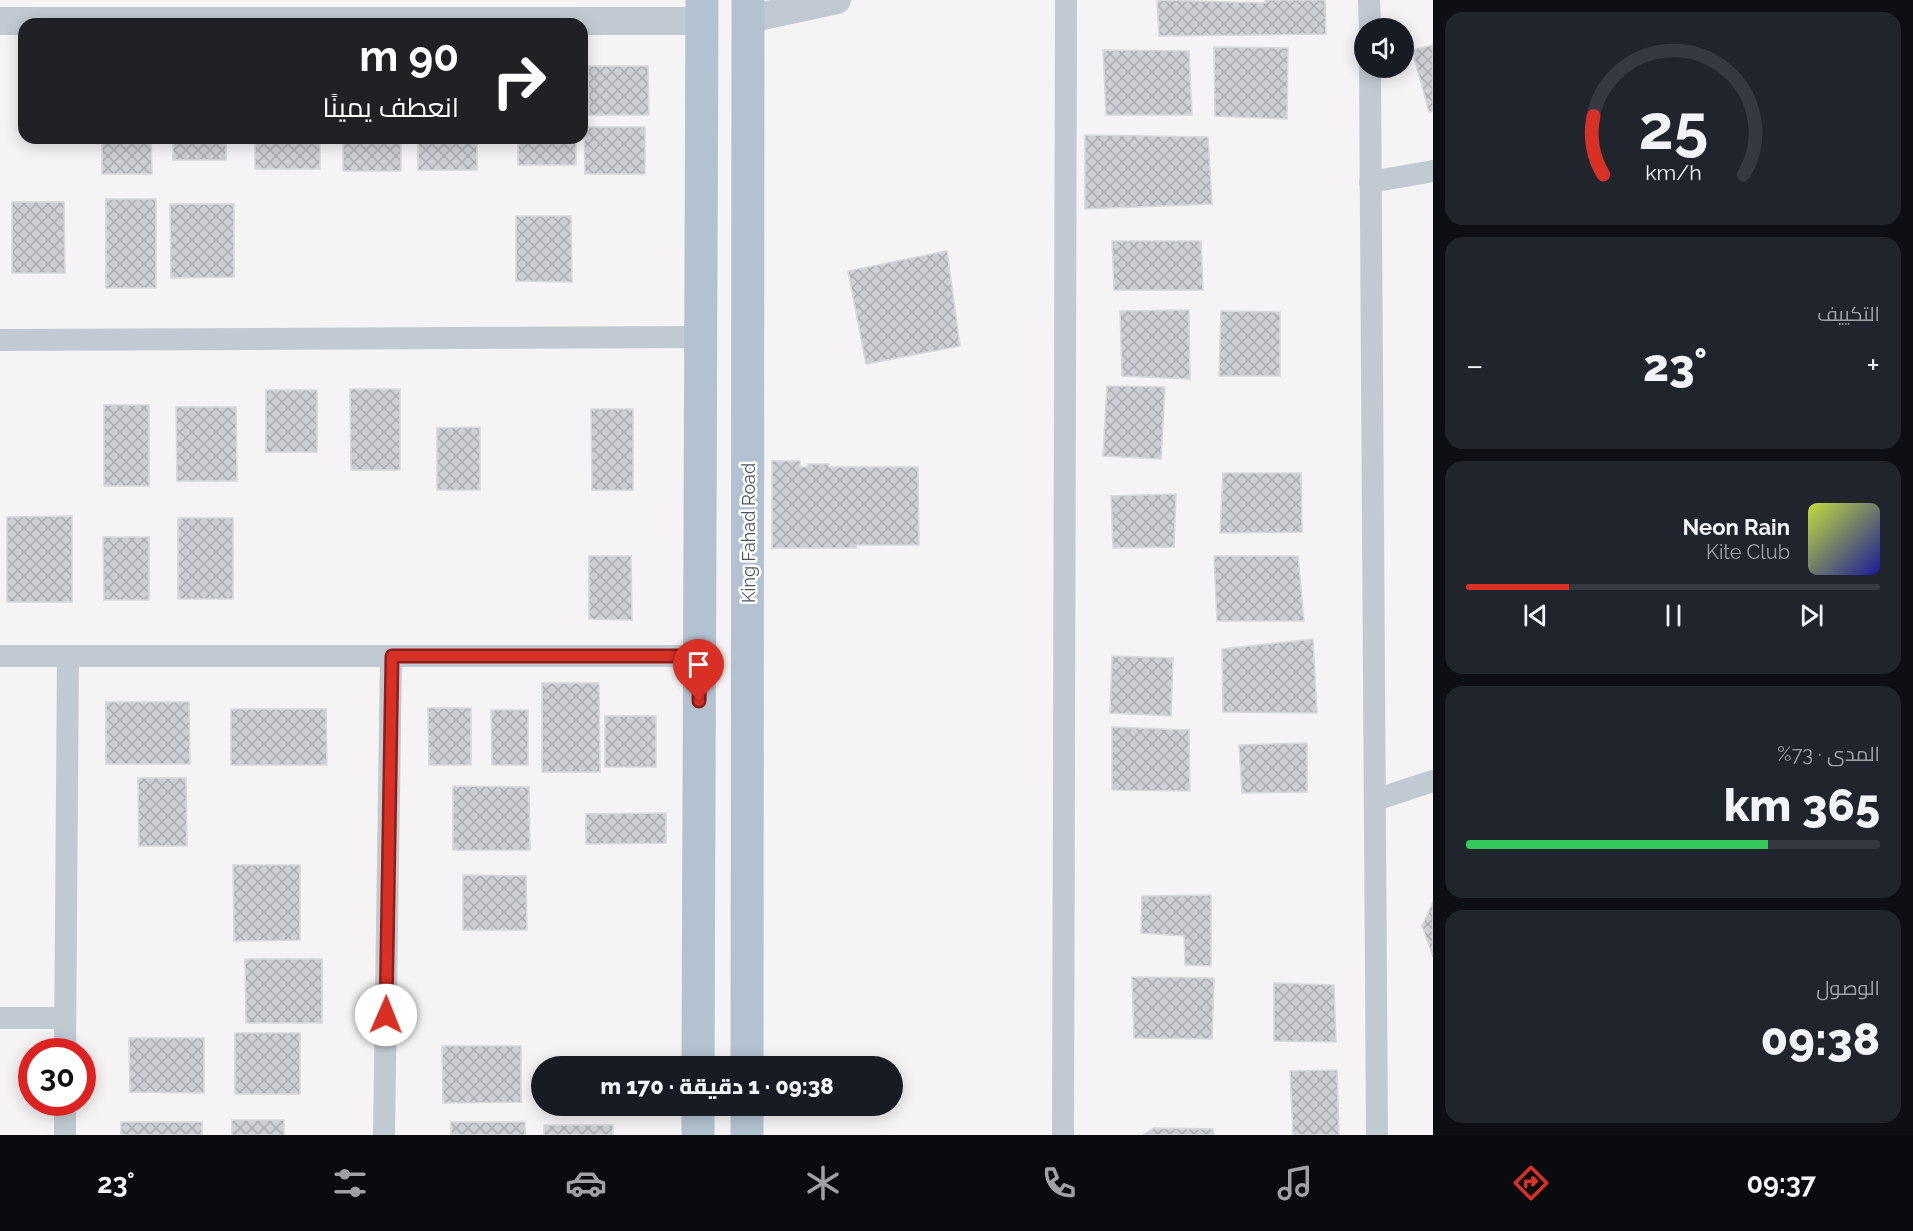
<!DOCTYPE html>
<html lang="ar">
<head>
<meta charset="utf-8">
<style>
  :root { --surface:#171b24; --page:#20242c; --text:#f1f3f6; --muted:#9ea1a6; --line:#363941; --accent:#d93025 }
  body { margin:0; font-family:Raleway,Cairo,sans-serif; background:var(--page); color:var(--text); direction:rtl; height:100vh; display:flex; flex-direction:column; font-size:22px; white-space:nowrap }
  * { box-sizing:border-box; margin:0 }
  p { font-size:20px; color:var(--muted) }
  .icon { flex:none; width:33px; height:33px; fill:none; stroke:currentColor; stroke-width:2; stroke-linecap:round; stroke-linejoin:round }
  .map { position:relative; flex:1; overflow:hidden; direction:ltr }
  .drawer { display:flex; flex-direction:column; gap:12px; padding:12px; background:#0d0f14; width:480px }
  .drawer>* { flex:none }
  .hud { position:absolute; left:18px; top:18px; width:570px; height:126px; border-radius:18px; box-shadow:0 3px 15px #0003; direction:rtl; background:#202124; color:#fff; overflow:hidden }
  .tools { position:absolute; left:1354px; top:18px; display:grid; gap:12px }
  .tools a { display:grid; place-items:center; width:60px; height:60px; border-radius:50%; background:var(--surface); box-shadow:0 3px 15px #0003; font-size:30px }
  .speed { position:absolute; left:18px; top:1038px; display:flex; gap:12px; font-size:30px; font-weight:700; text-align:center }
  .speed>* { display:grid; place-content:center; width:78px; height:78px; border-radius:50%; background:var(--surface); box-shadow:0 3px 15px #0003; line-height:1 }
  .speed .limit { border:9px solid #d22; background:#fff; color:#111 }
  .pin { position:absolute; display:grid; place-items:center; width:51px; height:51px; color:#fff; margin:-62px -26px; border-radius:50% 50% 50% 0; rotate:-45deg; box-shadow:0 0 6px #0007 }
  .pin .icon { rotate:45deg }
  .me { position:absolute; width:66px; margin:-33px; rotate:1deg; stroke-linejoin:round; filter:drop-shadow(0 0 4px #0008) }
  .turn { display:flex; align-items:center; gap:21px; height:126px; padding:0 30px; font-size:27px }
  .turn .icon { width:78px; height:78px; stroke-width:2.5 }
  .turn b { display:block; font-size:42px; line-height:51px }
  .big { font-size:45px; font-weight:800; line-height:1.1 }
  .drawer .tile { flex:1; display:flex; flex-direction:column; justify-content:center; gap:9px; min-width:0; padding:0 21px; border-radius:18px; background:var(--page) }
  .drawer .dial { align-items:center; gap:0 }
  .dial svg { height:156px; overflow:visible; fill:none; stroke:var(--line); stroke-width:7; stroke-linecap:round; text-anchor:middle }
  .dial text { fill:var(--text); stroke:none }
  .song { display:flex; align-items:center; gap:18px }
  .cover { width:72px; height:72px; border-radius:9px; background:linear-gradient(135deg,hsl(70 70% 55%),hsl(240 70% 35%)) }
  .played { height:6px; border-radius:3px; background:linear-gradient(90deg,var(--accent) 25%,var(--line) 25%) }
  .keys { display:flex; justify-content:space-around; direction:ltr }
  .heat { display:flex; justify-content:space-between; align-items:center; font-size:33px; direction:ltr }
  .charge { height:9px; border-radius:4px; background:linear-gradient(90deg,#34c759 73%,var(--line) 0) }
  .trip { position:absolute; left:531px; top:1056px; width:372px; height:60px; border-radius:30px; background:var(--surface); box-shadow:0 3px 15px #0003; font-weight:800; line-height:60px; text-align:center; direction:rtl }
  .dock { display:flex; height:96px; justify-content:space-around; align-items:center; background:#090b0e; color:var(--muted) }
  .dock .icon { width:42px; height:42px }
  .dock .on { color:var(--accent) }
  .dock b { font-size:27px; color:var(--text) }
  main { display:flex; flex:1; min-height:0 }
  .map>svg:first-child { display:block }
</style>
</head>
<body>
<main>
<section class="drawer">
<div class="tile dial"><svg viewBox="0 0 100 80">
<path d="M14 69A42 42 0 1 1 86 69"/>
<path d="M14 69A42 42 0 0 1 9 39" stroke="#d93025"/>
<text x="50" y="56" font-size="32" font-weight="700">25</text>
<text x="50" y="72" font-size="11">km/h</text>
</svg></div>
<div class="tile"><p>التكييف</p>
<div class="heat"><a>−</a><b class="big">23°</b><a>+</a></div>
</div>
<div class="tile">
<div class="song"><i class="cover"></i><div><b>Neon Rain</b><p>Kite Club</p></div></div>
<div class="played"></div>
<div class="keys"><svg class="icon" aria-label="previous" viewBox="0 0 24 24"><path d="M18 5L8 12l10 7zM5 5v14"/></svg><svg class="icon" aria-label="pause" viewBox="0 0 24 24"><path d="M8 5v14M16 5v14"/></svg><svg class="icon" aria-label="next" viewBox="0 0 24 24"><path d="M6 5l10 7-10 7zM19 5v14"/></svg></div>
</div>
<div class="tile"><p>المدى · 73%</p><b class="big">365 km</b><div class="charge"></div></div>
<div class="tile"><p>الوصول</p><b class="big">09:38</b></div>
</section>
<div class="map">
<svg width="1433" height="1135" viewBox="0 0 1433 1135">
  <defs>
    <pattern id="building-cross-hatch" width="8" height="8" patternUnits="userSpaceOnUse" patternTransform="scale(1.5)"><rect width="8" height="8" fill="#cdcfd5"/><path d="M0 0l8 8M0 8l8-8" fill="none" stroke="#a8abb0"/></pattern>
  </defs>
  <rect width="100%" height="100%" fill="#f5f3f3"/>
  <!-- building -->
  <path fill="url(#building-cross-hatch)" stroke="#d7d9de" stroke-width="1.5" d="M1157,0L1265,3V0H1325L1326,34L1159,36Z
    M1433,45V111L1429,112L1412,50Z
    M1214,47L1288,48L1287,119L1215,116Z
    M1103,50L1189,51L1192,115H1106Z
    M588,66H648L649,115H589Z
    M584,127H645V174H585Z
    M1085,135L1208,137L1212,204L1085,209Z
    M102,138H151L152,174H102Z
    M173,138H226V160H173Z
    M255,138H320V169H255Z
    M343,138H401V171H343Z
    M418,138H477V170H418Z
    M518,138H576V165H518Z
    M106,199H156V288H106Z
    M12,202H64L65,273H12Z
    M170,204H234V277L171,278Z
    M516,216H571L572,282L516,281Z
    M1112,241H1201L1203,290H1114Z
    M947,251L960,346L866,364L848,271Z
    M1189,310L1190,379L1122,376L1120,311Z
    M1221,311L1280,312V376H1219Z
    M1107,386L1165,387L1161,459L1103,456Z
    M350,389H400V470H351Z
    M266,390H317V452H266Z
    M104,405H149V486H104Z
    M176,407H236L237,481H177Z
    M591,409H633V490H592Z
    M480,427V490H437V428Z
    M772,461H800V467H808V464H829V467H918L919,545H856V548H772Z
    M1223,473H1301L1302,532L1220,533Z
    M1176,494L1174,547L1113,548L1111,496Z
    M72,516V602H7V517Z
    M178,518H233V599H178Z
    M103,537H149V600H104Z
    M589,556H631L632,620L589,619Z
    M1214,556H1298L1304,621H1217Z
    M1313,639L1317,713L1223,712L1222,649Z
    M1112,656L1173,658L1171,716L1110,713Z
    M542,683H599L600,772H542Z
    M106,702H189L190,764H106Z
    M428,708H471V765H429Z
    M231,709H326L327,765H231Z
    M491,710H528V765H492Z
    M605,716H656V767H605Z
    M1112,727L1189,730L1190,791L1112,790Z
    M1307,743V792L1242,793L1239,745Z
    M138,778H186L187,846H139Z
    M453,786L529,787L530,850H453Z
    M666,813V843L586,844V814Z
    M233,865H300V940L234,941Z
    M463,875L526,876L527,930H463Z
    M1211,895V966L1185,965L1184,936L1141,933L1142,896Z
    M1433,902V957L1422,926Z
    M245,959H322V1023H246Z
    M1132,977L1214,978L1212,1039L1134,1038Z
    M1274,983L1334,985L1336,1042L1274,1041Z
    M235,1033H300V1094H235Z
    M129,1038H204V1093L130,1092Z
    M442,1046H521V1102L443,1103Z
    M1337,1070L1339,1135H1293L1290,1071Z
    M232,1120H284V1135H232Z
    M121,1122H202V1135H121Z
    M451,1122H525V1135H451Z
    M544,1125H613V1135H544Z
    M1154,1128L1213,1129L1214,1135H1143Z"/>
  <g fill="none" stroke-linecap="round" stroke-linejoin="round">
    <!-- minor -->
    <path stroke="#c1cad2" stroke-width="22" d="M1369,0L1370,28
      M1370,68L1377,1135
      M1370,182L1433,171
      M0,340L700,337
      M0,656H700
      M1375,800L1433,781
      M0,1018H65
      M65,1052L68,656
      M65,1135V1102
      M384,1135L391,656
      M1063,1135L1066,0"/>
    <!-- tertiary -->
    <path stroke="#c1cad2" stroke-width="28" d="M749,19L837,0
      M0,21H701"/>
    <!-- primary -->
    <path stroke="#b3c2d1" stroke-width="33" d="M698,1066L702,0
      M747,1066L748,0
      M698,1135V1106
      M747,1135V1106"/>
  </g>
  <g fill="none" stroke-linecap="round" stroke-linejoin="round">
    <!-- route casing -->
    <g stroke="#8d1f18" stroke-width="15">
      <path id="route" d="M386,1015L392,656H700L699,701"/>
    </g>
    <!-- route -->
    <use href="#route" stroke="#d93025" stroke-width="10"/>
  </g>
  <g text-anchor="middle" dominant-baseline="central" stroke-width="5" stroke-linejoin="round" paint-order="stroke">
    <!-- street labels -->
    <g font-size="18" fill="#4a5661" stroke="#fff">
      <text transform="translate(748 533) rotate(-90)">King Fahad Road</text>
    </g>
  </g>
</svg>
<div class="tools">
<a><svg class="icon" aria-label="sound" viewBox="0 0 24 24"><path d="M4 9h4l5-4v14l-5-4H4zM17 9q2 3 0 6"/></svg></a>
</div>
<div class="speed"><div class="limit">30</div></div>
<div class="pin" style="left:699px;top:701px;background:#d93025"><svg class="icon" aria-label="arrive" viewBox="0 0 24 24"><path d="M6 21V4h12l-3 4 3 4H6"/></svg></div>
<svg class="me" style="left:386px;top:1015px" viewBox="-20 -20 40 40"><circle r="19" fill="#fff"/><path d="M0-13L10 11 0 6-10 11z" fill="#d93025"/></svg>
<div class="trip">09:38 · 1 دقيقة · 170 m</div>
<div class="hud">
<div class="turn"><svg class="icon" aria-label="right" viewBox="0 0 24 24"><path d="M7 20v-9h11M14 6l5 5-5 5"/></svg><div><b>90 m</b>انعطف يمينًا</div></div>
</div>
</div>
</main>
<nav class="dock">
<b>09:37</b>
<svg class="icon on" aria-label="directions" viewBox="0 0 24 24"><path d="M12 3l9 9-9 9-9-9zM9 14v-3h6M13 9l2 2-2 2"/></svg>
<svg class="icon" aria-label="music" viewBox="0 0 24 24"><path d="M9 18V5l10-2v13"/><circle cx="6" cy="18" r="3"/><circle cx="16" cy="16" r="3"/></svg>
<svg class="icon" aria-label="phone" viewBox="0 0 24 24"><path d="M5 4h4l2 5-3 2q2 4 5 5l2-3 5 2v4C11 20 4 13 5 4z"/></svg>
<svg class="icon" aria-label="climate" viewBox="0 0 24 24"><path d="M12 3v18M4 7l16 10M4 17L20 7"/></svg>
<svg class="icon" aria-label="car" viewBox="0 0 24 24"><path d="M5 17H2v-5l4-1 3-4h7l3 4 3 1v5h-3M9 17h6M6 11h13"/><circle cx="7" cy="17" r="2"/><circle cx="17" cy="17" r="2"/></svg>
<svg class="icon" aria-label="filters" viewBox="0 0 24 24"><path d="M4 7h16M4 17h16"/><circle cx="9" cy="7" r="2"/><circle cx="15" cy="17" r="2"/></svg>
<b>23°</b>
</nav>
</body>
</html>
